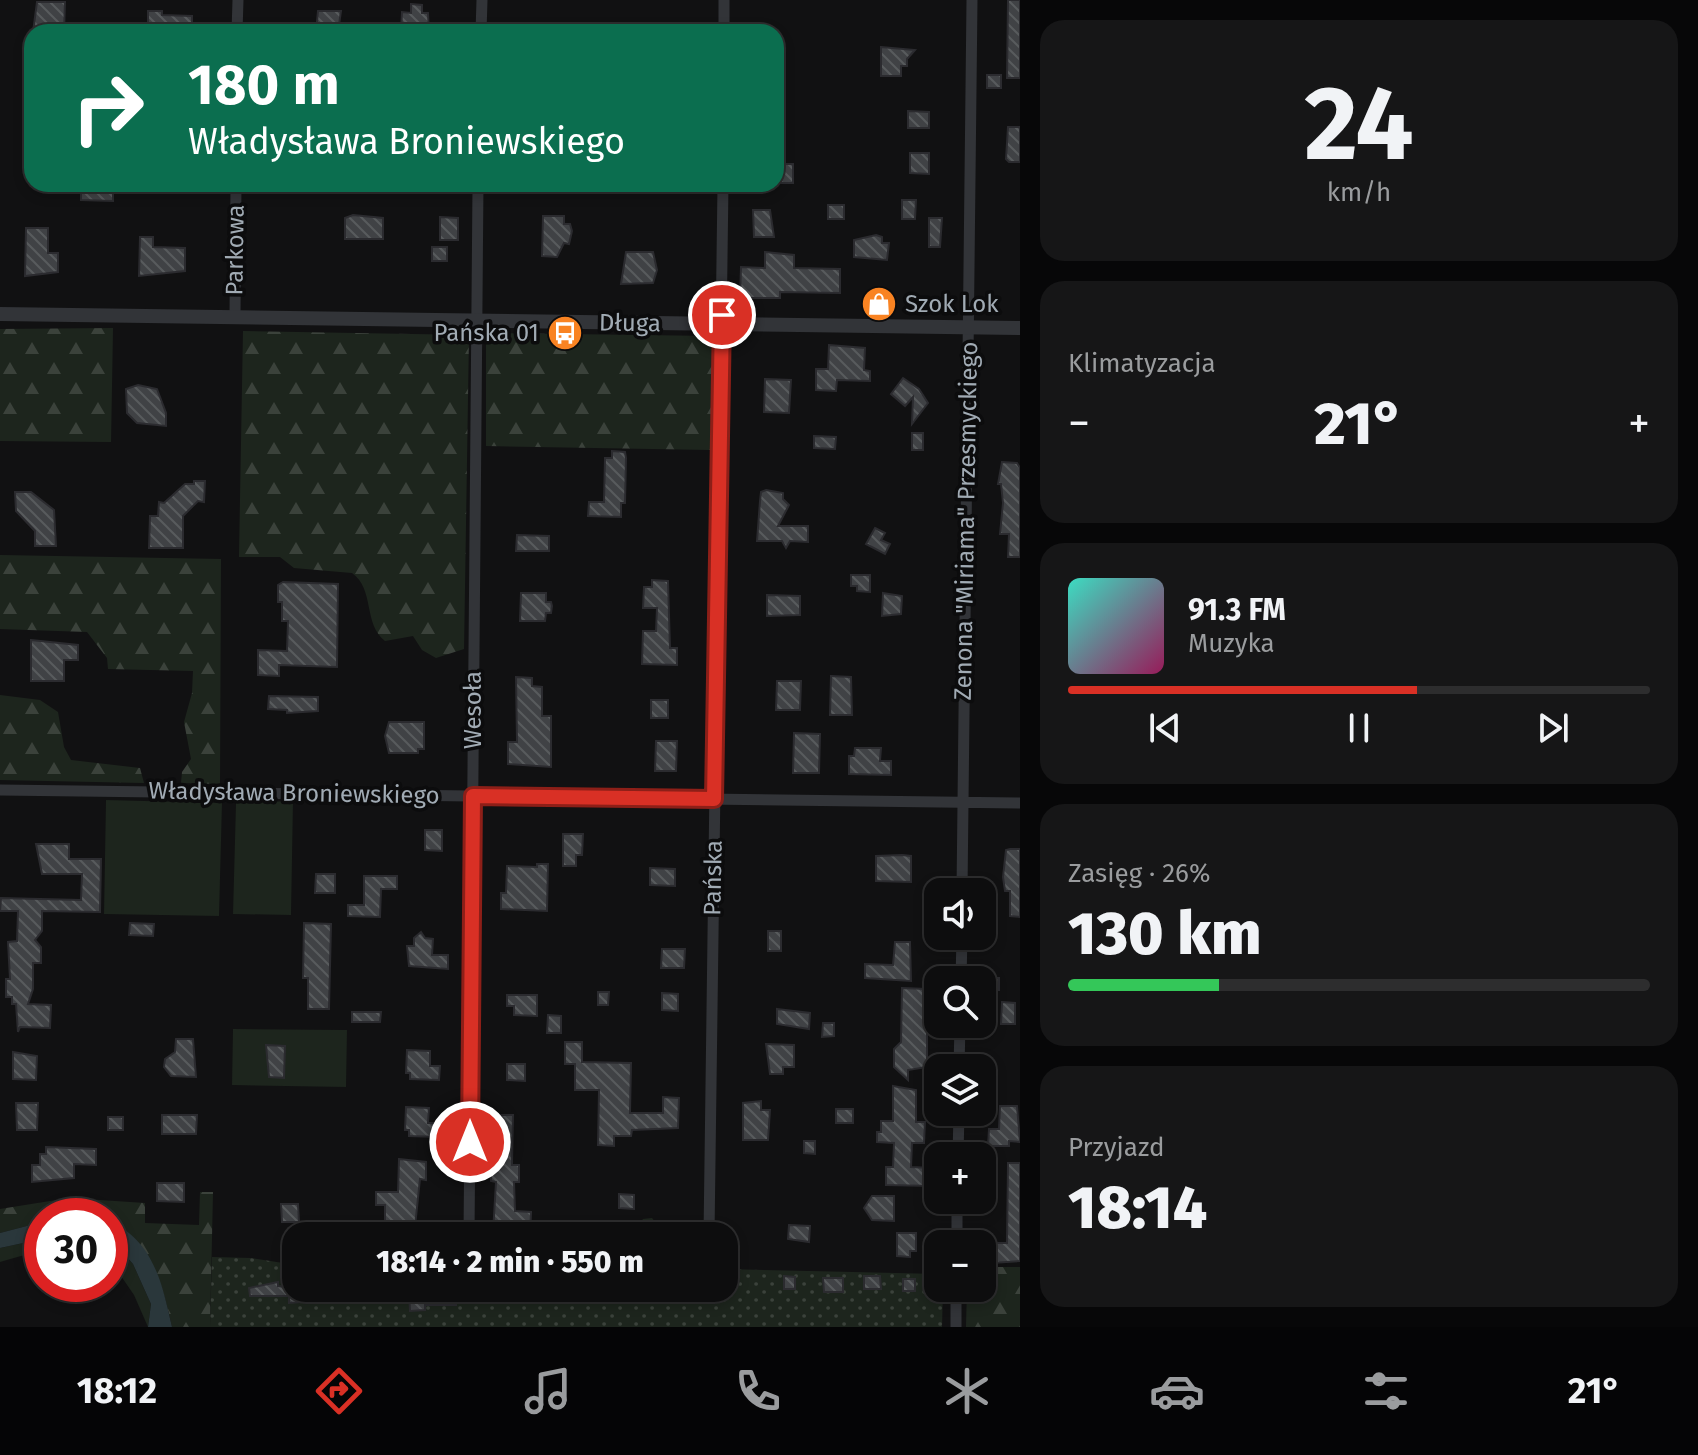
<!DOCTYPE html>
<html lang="pl">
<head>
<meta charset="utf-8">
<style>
  :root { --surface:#0d0d0e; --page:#161617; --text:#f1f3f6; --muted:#9a9c9e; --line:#2d2d2e; --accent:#d93025 }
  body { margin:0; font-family:"Fira Sans",sans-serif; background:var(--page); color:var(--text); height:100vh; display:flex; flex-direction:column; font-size:30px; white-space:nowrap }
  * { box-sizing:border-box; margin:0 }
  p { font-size:26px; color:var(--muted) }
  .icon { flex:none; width:44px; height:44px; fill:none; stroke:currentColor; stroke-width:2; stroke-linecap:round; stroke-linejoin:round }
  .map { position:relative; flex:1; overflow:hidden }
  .sheet { display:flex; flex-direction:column; gap:20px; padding:20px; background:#070708; width:678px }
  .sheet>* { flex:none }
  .hud { position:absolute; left:24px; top:24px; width:760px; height:168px; border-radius:24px; box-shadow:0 4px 12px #0003,0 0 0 2px var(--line); background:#0b6e4f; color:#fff; overflow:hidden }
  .controls { position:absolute; left:924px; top:878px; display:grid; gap:16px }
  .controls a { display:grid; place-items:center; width:72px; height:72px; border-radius:16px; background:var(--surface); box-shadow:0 4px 12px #0003,0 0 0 2px var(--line); font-size:40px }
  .speed { position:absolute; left:24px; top:1198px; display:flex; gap:16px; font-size:40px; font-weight:700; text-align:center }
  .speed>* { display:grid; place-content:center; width:104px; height:104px; border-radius:50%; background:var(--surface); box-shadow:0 4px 12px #0003,0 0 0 2px var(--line); line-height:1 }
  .speed .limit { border:12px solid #d22; background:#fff; color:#111 }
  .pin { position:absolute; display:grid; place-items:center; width:68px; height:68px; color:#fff; margin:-34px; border:4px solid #fff; border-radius:50%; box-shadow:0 2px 8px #0007 }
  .me { position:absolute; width:88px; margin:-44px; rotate:0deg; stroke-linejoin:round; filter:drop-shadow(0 0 6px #0008) }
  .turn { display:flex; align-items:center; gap:28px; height:168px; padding:0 32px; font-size:36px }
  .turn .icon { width:104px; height:104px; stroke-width:2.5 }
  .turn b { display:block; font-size:56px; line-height:68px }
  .big { font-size:60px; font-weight:800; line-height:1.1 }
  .sheet .widget { flex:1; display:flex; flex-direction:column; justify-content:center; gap:12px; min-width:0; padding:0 28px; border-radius:24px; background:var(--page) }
  .sheet .dial { align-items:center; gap:0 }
  .dial b { font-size:104px; line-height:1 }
  .song { display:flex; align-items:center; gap:24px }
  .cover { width:96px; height:96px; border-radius:12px; background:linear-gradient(135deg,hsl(170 70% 55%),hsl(330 70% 35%)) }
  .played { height:8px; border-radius:4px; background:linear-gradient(90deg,var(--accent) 60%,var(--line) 60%) }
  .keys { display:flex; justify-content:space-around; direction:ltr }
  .heat { display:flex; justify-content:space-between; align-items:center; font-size:44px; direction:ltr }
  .charge { height:12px; border-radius:6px; background:linear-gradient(90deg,#34c759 26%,var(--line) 0) }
  .trip { position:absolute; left:282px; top:1222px; width:456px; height:80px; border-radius:24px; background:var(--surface); box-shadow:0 4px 12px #0003,0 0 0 2px var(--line); font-weight:800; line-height:80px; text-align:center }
  .dock { display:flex; height:128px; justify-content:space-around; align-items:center; background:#050506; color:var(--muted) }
  .dock .icon { width:56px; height:56px }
  .dock .selected { color:var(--accent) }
  .dock b { font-size:36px; color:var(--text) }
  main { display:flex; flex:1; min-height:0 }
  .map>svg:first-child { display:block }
</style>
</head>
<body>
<main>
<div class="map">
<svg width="1020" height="1327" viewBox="0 0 1020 1327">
  <defs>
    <pattern id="forest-firs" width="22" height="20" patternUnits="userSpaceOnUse" patternTransform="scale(2)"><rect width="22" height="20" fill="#1d251d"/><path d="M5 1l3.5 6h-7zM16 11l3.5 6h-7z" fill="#3b423b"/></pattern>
    <pattern id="wetland-marsh" width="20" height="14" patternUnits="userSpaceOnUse" patternTransform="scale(2)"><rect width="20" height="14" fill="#1d251d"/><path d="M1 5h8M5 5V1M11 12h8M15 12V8" fill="none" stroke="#3b423b"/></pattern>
    <pattern id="garden-dots" width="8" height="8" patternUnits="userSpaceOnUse" patternTransform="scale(2)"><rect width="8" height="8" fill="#1d251d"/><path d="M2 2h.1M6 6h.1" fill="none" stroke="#3b423b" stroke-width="1.8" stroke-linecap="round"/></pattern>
    <pattern id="building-back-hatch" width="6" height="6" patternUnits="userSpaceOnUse" patternTransform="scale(2)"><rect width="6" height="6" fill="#404245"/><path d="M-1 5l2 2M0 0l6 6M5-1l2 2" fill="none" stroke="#585b5d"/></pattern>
  </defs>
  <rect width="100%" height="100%" fill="#111112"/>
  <!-- green -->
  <path fill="#1d251d" d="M106,800L222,803L219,916L104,914Z
    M293,801L291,915L233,914L236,803Z
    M233,1029L347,1030L346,1087L232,1085Z
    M110,1238L133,1264L151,1304L148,1327L134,1295L110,1260Z
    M42,1239V1250L0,1262V1248Z"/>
  <!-- forest -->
  <path fill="url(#forest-firs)" d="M113,328L111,442L0,441V329Z
    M243,331L469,335L464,649L436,658L422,650L413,636L385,641C363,624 375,589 352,573L294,568L280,557H239Z
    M486,333L713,336L711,450L486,446Z
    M0,555L221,559L220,784L181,783L182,772L191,759L184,722L192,693L193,671L108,669L107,658L87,632L0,629Z
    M0,695L40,700L58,712L64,747L71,760L140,768L144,783L0,780Z
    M200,1192H213L210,1327H172C163,1286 151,1241 110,1221V1216H42V1222L0,1233V1209L69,1198L145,1203V1223L199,1225Z
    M982,1267H1020V1327H966L967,1288H982Z"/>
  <!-- wetland -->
  <path fill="url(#wetland-marsh)" d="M652,1218L665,1236H631L643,1219Z"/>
  <!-- garden -->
  <path fill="url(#garden-dots)" d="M212,1257L251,1258L296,1265V1288H724V1269L938,1274V1288H943L942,1327H210Z"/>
  <!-- water -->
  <path fill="#2a373b" d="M110,1221C154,1242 162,1283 172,1327H148L151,1304L133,1264L110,1238Z
    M42,1222V1239L0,1248V1233Z"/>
  <!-- building -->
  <path fill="url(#building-back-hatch)" stroke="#2b2b2f" stroke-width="2" d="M1008,0H1020V78H1007Z
    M37,2H65L64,32H33Z
    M411,4L422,5V13H428L429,32H401L402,12L411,13Z
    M148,11H162V15L192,16V32L148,31Z
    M318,11H341L338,32H316Z
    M881,47L915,50L907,59V66H901V76H881Z
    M987,75H1001V88H987Z
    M908,111L929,112V128H908Z
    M1008,127H1020V162H1009L1006,159Z
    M910,153H929V174L910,173Z
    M776,164H793V183H776Z
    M81,189H113V201L81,200Z
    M902,200H916L915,219H902Z
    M828,205H844V219H828Z
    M753,210H770L774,237H754Z
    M353,215L383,218V239H345V218Z
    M543,216H564V224H570L572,231L569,244L564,243L557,257L542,256Z
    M440,217L458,218V240H440Z
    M929,218H942L940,247H929Z
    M26,228H48V253H58V272L25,276Z
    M876,235L882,237V243H889L887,260L854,257V240Z
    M140,237H153V247L185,248V271L139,276Z
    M432,247H447V261H432Z
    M626,252H653L657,270L653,283L621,284Z
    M765,252L794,255V268L840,269V293L780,292V298H740L741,267L765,268Z
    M866,297L892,298V310H866Z
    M913,298H929V309L913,308Z
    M829,345L865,348L864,370L870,371V381L837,380L836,391L816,390V369H828Z
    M903,378L919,389L928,403L912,424L913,397L905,406L891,394Z
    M765,379L791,380L789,413L764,412Z
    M138,385L157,389L166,413V426L137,423L127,413L126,389Z
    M912,433H923V450H912Z
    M814,436L836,437L835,449L814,448Z
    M612,451L625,452L626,458L625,503H621V517L588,516L589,502H604L605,458H612Z
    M1002,462L1017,463L1020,468V557H1008L1009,534H1000L1003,503L1001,484H998Z
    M194,481H205L204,502L198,501L183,516V548H149L150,516H158L159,502L164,503L185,484H194Z
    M766,490L783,493V499L789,505L778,526H808V542L790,541L786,548L782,541H757L760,501L761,492Z
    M15,492H31L54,510L56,546H35V531L16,511Z
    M875,528L885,533L881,540L890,544L885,554L866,544Z
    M517,535L549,536V551H516Z
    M851,575H870V592L857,591V586H851Z
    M652,580L668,581L670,648H677V665L642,664L643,631H656L657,608H643L644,587H652Z
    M283,582L338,584L337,667L279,665V676L258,675V650L287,651L288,621H282V602H278V585Z
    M521,593H546V602H551L552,606L551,613H546L545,621H520Z
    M883,593L902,596L901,614L882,616Z
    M767,595L800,596V615L767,616Z
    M31,640L78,645V660H64V681H31Z
    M831,676L851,677L852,715H830Z
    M516,677L532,678V686L542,687V716H551V767L508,764V742H517Z
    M777,681H801L800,710H776Z
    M269,696L318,697V711L287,713V710L268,709Z
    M651,700H668V718H651Z
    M389,722H424V749H418V753H389L385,736Z
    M794,733L820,734L819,773H793Z
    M656,741H677L676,771H655Z
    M855,748H881L880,761H891V775L849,774V756H854Z
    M425,830H442V851L425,850Z
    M563,834H583L582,855H576V866H563Z
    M36,844H69V859H101L100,912L42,911V931L35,940L41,947V963H33V989L28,1004L51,1005L50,1028L20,1027L18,1032L16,1004H12V997H6V979H10L8,942L17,941L18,911H0L1,898L81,900L82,874H42Z
    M1010,849H1020V917L1010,916V891H1005L1003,877L1006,850Z
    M902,855L911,856V882L876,881V856Z
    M537,864H548L547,911L501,909V893H506L507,866L537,867Z
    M650,868L675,869V886L650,885Z
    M316,874H335V893H315Z
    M364,876H397V889H381L380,917L348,916V905H364Z
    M130,923L154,924L153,936L129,935Z
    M304,923L331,924L329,1009H308V978H303Z
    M768,931H781V951H768Z
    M421,932L425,938L433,939L432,955H448V969L409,966L407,946H414V938Z
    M895,942H910L911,981L865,978V964L893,965Z
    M662,949H685L684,968H661Z
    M983,978H999V990H983Z
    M902,988L927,989V1067L908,1070V1080L894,1067V1049L901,1042Z
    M598,992H609L608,1005H598Z
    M662,993L678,994V1011L662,1010Z
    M507,995H537V1016L514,1015V1006H507Z
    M1002,1002L1015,1003V1024H1001Z
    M777,1009L810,1013L809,1029L777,1024Z
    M352,1012H381L380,1022H352Z
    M548,1015L561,1016V1033H547Z
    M823,1023H834V1036L822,1037Z
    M176,1039H193L196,1077L171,1076L164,1067L165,1059L175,1052Z
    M565,1042H582V1062L631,1063L630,1113H663V1097L679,1098L678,1128L632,1130L631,1136H614V1146L598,1145L599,1090H575V1064H565Z
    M766,1044L794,1045V1067H783V1074H770Z
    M266,1045L285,1046L284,1078L269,1077Z
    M407,1050L430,1051V1066H440L439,1080L410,1079V1073H406Z
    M13,1052L37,1056L36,1080L13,1079Z
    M507,1064H525V1081L507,1080Z
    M893,1086L916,1090V1122H925L924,1143H912L911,1167L933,1168L932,1186L886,1185V1167H893L894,1143L877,1142V1132H881V1121H893Z
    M761,1101V1110H770L768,1140H743V1103Z
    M16,1103H38L37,1130H17Z
    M1000,1106H1017L1020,1142L1009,1141V1146H988L989,1129H999Z
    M406,1107L429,1108L428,1123H438V1137L409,1136V1130H405Z
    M836,1109H853V1123H836Z
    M162,1115H197L196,1134H162Z
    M501,1115H513L512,1165H519V1182H514L515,1211L531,1212L530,1236L493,1233L496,1182L491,1181V1164H494V1152H501Z
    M108,1117H123V1130H108Z
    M804,1141H815V1154L804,1153Z
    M46,1147L96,1149V1165L74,1164V1178L32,1182V1165H40V1154H46Z
    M399,1159L426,1162V1180L420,1179L414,1236H385V1205H376V1192H398Z
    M1008,1163H1020V1261L992,1263L989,1243H1007Z
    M157,1183H184V1202L157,1201Z
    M619,1194L634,1195V1209L619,1208Z
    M872,1196H894V1221L872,1220L864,1208Z
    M281,1204H298L299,1222H282Z
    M789,1225L810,1226L809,1242L788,1239Z
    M897,1233H916V1251H910V1257L897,1256Z
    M784,1276L795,1277V1289H784Z
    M864,1276H880L881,1289H864Z
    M823,1278H843V1292H824Z
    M903,1279H915V1291H903Z
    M278,1282V1286L300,1288L301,1302L289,1303V1296H250L249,1288Z
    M475,1288H518L519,1300L456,1302V1305H425V1310L410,1311L409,1293Z
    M633,1288H650V1298L634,1299Z
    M700,1289H714V1303H700Z"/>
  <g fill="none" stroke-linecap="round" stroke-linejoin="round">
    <!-- minor -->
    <path stroke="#323438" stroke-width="11" d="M237,32L238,0
      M481,32L482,0
      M724,32V0
      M235,317L236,184
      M0,790L1020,803
      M962,892L972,0
      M961,980L962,936
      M959,1068L960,1024
      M958,1156L959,1112
      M469,1236L478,184
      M709,1236L723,184
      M957,1244V1200
      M956,1327V1288"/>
    <!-- tertiary -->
    <path stroke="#323438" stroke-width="14" d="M0,314L1020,328"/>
  </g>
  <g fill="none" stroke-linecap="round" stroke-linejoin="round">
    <!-- route casing -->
    <g stroke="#8d1f18" stroke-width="20">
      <path id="route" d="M470,1142L473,796L714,799L722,315"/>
    </g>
    <!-- route -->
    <use href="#route" stroke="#d93025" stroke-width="14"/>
  </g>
  <!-- icons -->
  <defs>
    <g id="shop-disc" transform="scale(1.8)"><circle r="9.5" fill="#f98322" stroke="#0c0c0d"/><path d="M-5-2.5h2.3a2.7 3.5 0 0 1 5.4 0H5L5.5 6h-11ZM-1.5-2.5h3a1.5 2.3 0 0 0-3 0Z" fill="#fff"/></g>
    <g id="bus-disc" transform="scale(1.8)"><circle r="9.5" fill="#f98322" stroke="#0c0c0d"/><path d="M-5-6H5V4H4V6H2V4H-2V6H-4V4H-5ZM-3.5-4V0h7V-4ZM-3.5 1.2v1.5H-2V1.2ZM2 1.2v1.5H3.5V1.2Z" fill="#fff"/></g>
  </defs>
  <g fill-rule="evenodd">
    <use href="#shop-disc" x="879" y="304"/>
    <use href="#bus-disc" x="565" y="333"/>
  </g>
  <g text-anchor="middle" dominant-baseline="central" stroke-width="7" stroke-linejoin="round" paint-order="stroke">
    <!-- street labels -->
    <g font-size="24" fill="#a1abb4" stroke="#0c0c0d">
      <text transform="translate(235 250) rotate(-89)">Parkowa</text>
      <text transform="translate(630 323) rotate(1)">Długa</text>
      <text transform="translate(966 521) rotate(-89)">Zenona "Miriama" Przesmyckiego</text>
      <text transform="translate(473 710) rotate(-90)">Wesoła</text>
      <text transform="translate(294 793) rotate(1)">Władysława Broniewskiego</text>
      <text transform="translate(713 878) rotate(-89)">Pańska</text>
    </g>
    <!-- poi labels -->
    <g font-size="24" fill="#a1abb4" stroke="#0c0c0d" text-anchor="start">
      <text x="905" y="304">Szok Lok</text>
      <text x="539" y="333" text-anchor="end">Pańska 01</text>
    </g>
  </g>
</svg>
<div class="controls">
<a><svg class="icon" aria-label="sound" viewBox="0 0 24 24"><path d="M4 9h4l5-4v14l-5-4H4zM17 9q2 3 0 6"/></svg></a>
<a><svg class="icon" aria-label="search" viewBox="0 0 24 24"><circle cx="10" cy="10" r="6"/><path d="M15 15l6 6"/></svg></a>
<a><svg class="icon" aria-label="layers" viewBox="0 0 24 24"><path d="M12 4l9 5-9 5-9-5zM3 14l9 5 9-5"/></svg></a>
<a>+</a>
<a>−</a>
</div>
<div class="speed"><div class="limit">30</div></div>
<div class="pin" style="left:722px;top:315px;background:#d93025"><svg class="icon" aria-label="arrive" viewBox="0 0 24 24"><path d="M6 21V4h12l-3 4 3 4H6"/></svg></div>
<svg class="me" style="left:470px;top:1142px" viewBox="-20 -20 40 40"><circle r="17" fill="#d93025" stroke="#fff" stroke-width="3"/><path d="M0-11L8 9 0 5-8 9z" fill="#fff"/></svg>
<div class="trip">18:14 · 2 min · 550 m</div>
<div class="hud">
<div class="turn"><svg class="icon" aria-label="right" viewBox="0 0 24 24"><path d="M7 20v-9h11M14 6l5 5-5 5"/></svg><div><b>180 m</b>Władysława Broniewskiego</div></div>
</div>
</div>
<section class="sheet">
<div class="widget dial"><b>24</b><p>km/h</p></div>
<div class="widget"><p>Klimatyzacja</p>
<div class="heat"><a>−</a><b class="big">21°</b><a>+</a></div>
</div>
<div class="widget">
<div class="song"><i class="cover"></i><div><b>91.3 FM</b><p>Muzyka</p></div></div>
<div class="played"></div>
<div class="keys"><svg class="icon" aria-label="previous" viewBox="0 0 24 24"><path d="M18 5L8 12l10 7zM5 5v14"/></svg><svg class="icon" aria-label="pause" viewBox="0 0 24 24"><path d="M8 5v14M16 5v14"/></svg><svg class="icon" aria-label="next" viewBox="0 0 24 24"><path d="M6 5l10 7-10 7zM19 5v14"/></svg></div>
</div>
<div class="widget"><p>Zasięg · 26%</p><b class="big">130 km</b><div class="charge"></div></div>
<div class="widget"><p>Przyjazd</p><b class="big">18:14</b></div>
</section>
</main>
<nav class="dock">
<b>18:12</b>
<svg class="icon selected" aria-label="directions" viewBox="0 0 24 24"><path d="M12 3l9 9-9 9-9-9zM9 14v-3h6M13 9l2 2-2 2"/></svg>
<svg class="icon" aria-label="music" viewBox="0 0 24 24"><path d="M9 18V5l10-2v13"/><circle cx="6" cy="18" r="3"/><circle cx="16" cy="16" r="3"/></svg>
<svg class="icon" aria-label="phone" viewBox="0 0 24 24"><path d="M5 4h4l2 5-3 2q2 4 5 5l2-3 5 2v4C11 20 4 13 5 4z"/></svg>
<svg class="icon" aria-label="climate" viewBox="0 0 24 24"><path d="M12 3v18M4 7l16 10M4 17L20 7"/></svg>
<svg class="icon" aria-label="car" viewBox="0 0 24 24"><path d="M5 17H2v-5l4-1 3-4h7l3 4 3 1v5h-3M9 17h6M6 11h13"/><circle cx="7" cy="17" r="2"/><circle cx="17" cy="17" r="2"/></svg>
<svg class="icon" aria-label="filters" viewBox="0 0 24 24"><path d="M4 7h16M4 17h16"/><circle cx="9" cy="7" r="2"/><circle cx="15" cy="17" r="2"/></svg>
<b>21°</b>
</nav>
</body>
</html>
